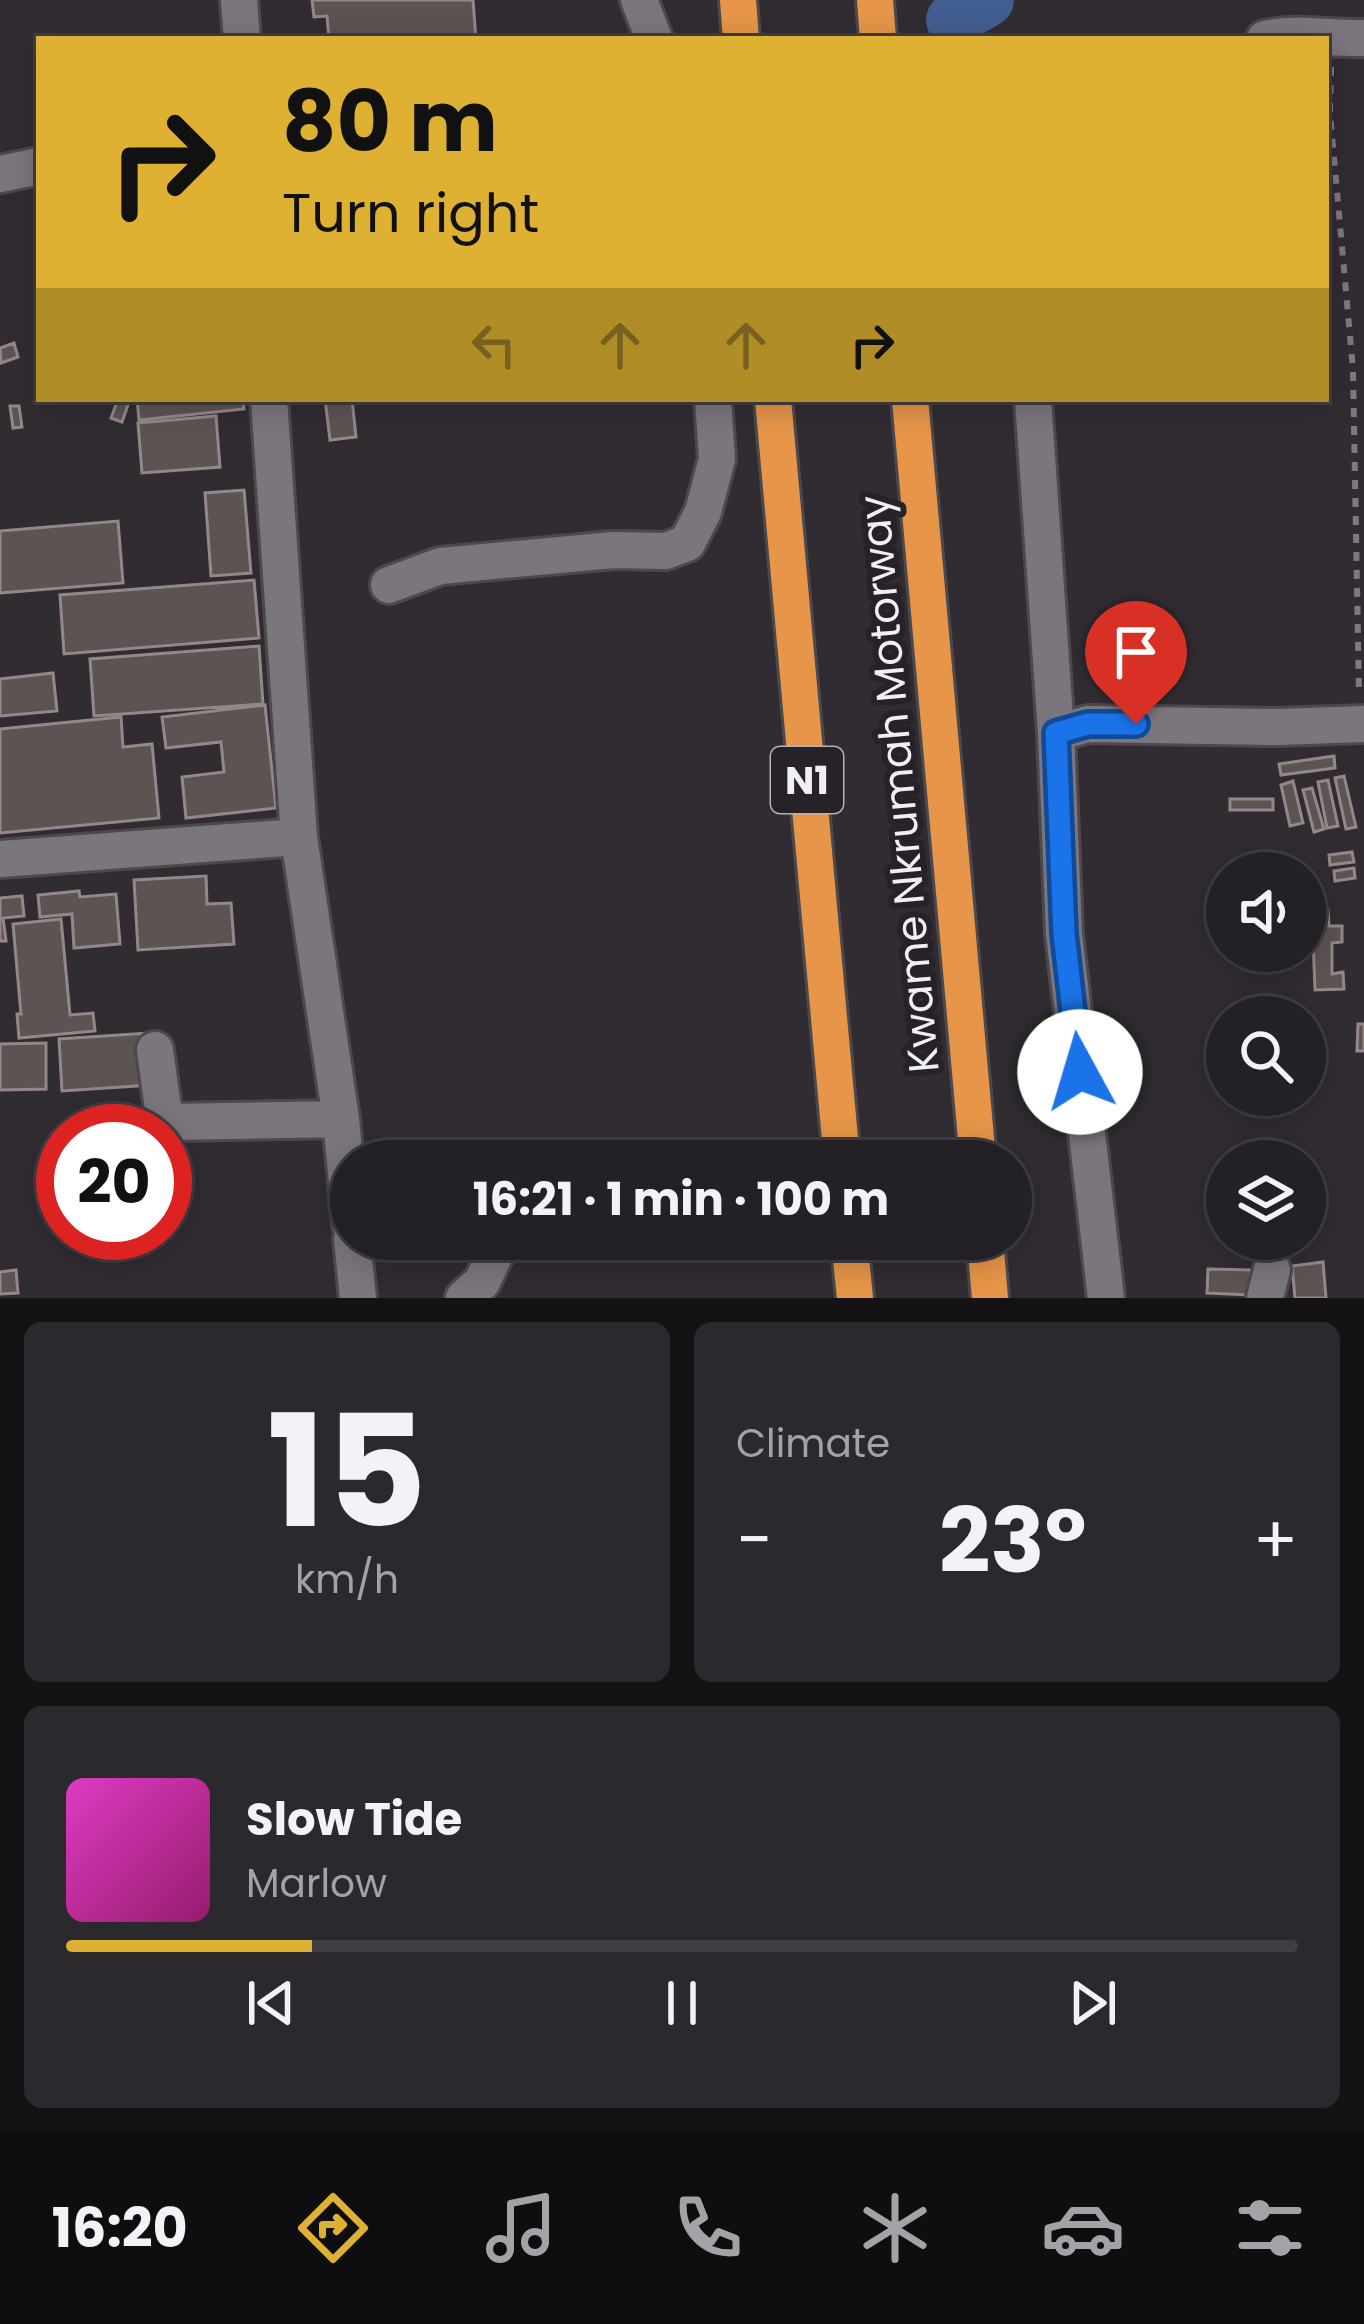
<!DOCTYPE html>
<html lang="en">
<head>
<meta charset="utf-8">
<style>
  :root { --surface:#242126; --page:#2c292e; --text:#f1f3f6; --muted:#a3a3a7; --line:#413e43; --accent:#deb133 }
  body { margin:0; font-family:Poppins,sans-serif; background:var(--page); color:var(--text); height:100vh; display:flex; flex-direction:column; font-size:45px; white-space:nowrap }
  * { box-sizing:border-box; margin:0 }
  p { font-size:39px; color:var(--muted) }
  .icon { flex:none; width:66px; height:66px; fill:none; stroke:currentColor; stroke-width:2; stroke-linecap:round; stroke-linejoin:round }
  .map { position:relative; height:1298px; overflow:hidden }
  .panel { display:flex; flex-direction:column; gap:24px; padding:24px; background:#141215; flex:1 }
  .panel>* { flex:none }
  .guide { position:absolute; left:36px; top:36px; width:1293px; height:366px; border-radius:0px; box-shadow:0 6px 30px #0003,0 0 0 3px var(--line); background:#deb133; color:#111; overflow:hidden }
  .tools { position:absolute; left:1206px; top:852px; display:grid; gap:24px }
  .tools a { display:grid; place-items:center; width:120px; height:120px; border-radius:50%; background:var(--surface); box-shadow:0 6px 30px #0003,0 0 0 3px var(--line); font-size:60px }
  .speed { position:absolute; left:36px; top:1104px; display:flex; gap:24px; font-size:60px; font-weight:700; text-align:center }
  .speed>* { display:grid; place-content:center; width:156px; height:156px; border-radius:50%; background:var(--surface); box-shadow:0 6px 30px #0003,0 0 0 3px var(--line); line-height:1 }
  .speed .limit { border:18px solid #d22; background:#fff; color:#111 }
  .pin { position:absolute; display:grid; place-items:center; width:102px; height:102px; color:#fff; margin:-123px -51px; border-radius:50% 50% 50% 0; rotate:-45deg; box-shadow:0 0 12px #0007 }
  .pin .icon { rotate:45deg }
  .me { position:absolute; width:132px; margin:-66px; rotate:354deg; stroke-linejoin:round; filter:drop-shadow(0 0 9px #0008) }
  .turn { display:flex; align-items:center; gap:42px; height:252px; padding:0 48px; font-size:54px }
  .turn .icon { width:156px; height:156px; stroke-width:2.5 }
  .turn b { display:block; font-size:84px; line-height:102px }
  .lanes { display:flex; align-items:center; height:114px; padding:0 48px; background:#0003; justify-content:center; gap:60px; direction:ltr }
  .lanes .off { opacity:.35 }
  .big { font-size:90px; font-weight:700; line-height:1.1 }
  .panel .widget { flex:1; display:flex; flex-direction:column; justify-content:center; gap:18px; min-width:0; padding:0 42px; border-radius:18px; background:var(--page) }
  .panel .dial { align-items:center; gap:0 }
  .dial b { font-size:156px; line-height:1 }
  .song { display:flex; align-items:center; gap:36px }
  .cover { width:144px; height:144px; border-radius:18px; background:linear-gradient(135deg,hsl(310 70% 55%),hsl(320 70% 35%)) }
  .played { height:12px; border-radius:6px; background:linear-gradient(90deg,var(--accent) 20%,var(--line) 20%) }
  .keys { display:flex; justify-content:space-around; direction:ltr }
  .heat { display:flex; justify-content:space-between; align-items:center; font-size:66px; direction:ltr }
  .panel .tiles { flex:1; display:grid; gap:24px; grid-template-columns:1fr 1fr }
  .widget:last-child { grid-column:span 2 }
  .trip { position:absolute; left:330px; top:1140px; width:702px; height:120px; border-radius:60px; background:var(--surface); box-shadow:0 6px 30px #0003,0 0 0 3px var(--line); font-weight:700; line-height:120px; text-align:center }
  .dock { display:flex; height:192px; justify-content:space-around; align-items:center; background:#0e0d0f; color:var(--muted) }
  .dock .icon { width:84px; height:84px }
  .dock .active { color:var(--accent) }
  .dock b { font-size:54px; color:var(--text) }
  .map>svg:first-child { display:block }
</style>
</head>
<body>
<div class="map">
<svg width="1364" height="1298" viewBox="0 0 1364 1298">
  <rect width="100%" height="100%" fill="#302c32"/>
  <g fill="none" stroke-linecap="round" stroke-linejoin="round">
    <!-- river -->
    <path stroke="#425d90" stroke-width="54" d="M953,20L987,0"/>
  </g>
  <!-- building -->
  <path fill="#5d5352" stroke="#938887" stroke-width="3" d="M312,0H473L476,39H329L327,16L314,17Z
    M14,343L18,357L1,363L0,348Z
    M118,399L129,402L122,422L111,418Z
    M137,399H243L244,409L139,420Z
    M325,399H352L356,437L330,440Z
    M10,406H19L22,427L13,428Z
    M216,416L220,467L142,473L138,423Z
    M244,490L251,573L211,576L205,493Z
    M118,521L123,583L0,593V531Z
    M254,580L259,638L64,654L60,595Z
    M259,646L263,704L94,716L90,659Z
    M53,673L57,711L0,716V679Z
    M265,705L276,808L186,818L182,777L224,772L221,742L166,748L162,717Z
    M121,717L123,747L152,744L159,818L0,833V729Z
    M1334,756L1335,768L1281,775L1279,764Z
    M1344,776L1356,827L1346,829L1335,778Z
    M1328,780L1338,826L1327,828L1318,782Z
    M1293,781L1303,823L1290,826L1281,785Z
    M1312,788L1324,829L1314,832L1303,790Z
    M1230,799H1273V810H1230Z
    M1352,852L1354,862L1330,865L1329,855Z
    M1354,868L1355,878L1335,881L1334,871Z
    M206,876L207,904L231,903L234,944L138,950L134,880Z
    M79,891L80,897L116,894L120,944L74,948L72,914L40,917L38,895Z
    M22,896L24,916L3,918L6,941H0V898Z
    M1328,910L1329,926H1342V942L1332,943V974L1343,972L1344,989L1315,990L1312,911Z
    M61,919L70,1015L93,1013L95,1031L19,1038L17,1014H21L13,924Z
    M1358,1024H1364V1051H1357Z
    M148,1033L151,1085L62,1091L59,1039Z
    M46,1043V1089L0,1090V1044Z
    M63,1156V1198L51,1200L46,1158Z
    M1259,1239H1281L1283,1262L1261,1264Z
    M1323,1262L1326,1298H1295L1292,1266Z
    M1208,1269L1251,1270L1250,1295L1207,1293Z
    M16,1270L18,1293L0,1294V1272Z"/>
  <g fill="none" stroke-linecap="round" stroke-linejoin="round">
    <!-- minor casing -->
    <g stroke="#4c494e" stroke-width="42">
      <path id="minor" d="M239,0L242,39
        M639,0L654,39
        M1265,39C1297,32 1331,39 1364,38
        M0,174L39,166
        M1033,399L1056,733
        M389,585L440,566L613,550L666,551L687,543L703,512L717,459L713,399
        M299,837L341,1119L351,1225
        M0,859L299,837L269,399
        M155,1050L163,1109L173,1122L341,1119
        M352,1239L358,1298
        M464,1298L482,1282L502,1239
        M1106,1298L1064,934L1056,733L1088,724L1278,727L1364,724
        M1265,1298L1272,1270"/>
    </g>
    <!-- highway casing -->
    <g stroke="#4c494e" stroke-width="42">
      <path id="highway" d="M738,0L741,39
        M875,0L878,39
        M773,399L842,1161
        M910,399L978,1161
        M849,1239L855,1298
        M985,1239L990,1298"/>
    </g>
    <!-- path -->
    <path stroke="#7d7a7f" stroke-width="6" stroke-dasharray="9 9" stroke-linecap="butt" d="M1331,67L1330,113L1353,370L1359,695"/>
    <!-- minor -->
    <use href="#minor" stroke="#7b767d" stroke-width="36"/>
    <!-- highway -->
    <use href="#highway" stroke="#e69549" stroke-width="36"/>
  </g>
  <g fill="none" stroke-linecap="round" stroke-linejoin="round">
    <!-- route casing -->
    <g stroke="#114b97" stroke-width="30">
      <path id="route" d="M1080,1072L1064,934L1056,733L1088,724H1136"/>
    </g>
    <!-- route -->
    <use href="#route" stroke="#1a73e8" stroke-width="21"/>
  </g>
  <g text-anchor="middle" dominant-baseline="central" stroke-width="12" stroke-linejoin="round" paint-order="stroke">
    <!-- shield labels -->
    <rect fill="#262228" stroke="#b4b2b6" stroke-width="3" x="771" y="747" width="72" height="66" rx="9"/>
    <g font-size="39" font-weight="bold" fill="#f1eff3">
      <text x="807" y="780">N1</text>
    </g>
    <!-- street labels -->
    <g font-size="42" fill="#f1eff3" stroke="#262228">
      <text transform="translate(899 784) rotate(-95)">Kwame Nkrumah Motorway</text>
    </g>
  </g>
</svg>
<div class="tools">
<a><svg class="icon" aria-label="sound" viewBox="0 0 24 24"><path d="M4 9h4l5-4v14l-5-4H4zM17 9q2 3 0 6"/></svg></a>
<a><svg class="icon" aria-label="search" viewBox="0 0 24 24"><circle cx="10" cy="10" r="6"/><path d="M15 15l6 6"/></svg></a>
<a><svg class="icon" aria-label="layers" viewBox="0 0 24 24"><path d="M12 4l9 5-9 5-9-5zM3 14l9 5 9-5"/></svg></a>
</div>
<div class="speed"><div class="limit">20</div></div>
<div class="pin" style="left:1136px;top:724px;background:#d93025"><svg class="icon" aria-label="arrive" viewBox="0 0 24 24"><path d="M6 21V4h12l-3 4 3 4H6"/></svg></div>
<svg class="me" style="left:1080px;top:1072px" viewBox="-20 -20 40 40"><circle r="19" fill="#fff"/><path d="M0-13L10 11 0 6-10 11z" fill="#1a73e8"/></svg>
<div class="trip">16:21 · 1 min · 100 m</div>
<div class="guide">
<div class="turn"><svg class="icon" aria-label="right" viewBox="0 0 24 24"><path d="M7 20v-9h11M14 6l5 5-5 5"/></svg><div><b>80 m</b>Turn right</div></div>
<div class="lanes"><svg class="icon off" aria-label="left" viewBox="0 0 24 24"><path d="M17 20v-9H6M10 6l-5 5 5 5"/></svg><svg class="icon off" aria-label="ahead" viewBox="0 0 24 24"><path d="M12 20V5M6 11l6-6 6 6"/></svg><svg class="icon off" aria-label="ahead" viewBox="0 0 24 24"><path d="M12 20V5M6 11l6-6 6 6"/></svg><svg class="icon" aria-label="right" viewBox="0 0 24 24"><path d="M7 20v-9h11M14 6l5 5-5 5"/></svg></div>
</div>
</div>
<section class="panel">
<div class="tiles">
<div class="widget dial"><b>15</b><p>km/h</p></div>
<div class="widget"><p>Climate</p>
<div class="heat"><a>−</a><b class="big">23°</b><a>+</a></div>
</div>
<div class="widget">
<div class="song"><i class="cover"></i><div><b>Slow Tide</b><p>Marlow</p></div></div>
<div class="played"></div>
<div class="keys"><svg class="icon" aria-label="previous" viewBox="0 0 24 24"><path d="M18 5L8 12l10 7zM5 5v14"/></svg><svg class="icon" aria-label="pause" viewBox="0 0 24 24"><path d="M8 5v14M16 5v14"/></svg><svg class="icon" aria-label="next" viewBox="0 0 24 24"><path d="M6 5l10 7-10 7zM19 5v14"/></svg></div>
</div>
</div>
</section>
<nav class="dock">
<b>16:20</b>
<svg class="icon active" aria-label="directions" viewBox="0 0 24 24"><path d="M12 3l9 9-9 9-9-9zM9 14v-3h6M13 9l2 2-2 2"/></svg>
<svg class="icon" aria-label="music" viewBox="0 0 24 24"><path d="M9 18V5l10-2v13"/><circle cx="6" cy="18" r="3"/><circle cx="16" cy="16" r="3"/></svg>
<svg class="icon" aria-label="phone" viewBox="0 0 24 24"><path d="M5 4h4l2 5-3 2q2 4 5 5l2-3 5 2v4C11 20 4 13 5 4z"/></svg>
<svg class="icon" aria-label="climate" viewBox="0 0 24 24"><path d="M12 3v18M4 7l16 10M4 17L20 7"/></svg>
<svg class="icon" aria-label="car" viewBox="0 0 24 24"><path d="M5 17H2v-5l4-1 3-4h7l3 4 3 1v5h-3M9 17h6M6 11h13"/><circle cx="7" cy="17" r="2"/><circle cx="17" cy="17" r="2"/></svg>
<svg class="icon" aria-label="filters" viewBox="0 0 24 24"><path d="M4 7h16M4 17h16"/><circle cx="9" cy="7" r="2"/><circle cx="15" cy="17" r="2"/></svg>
</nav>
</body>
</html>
